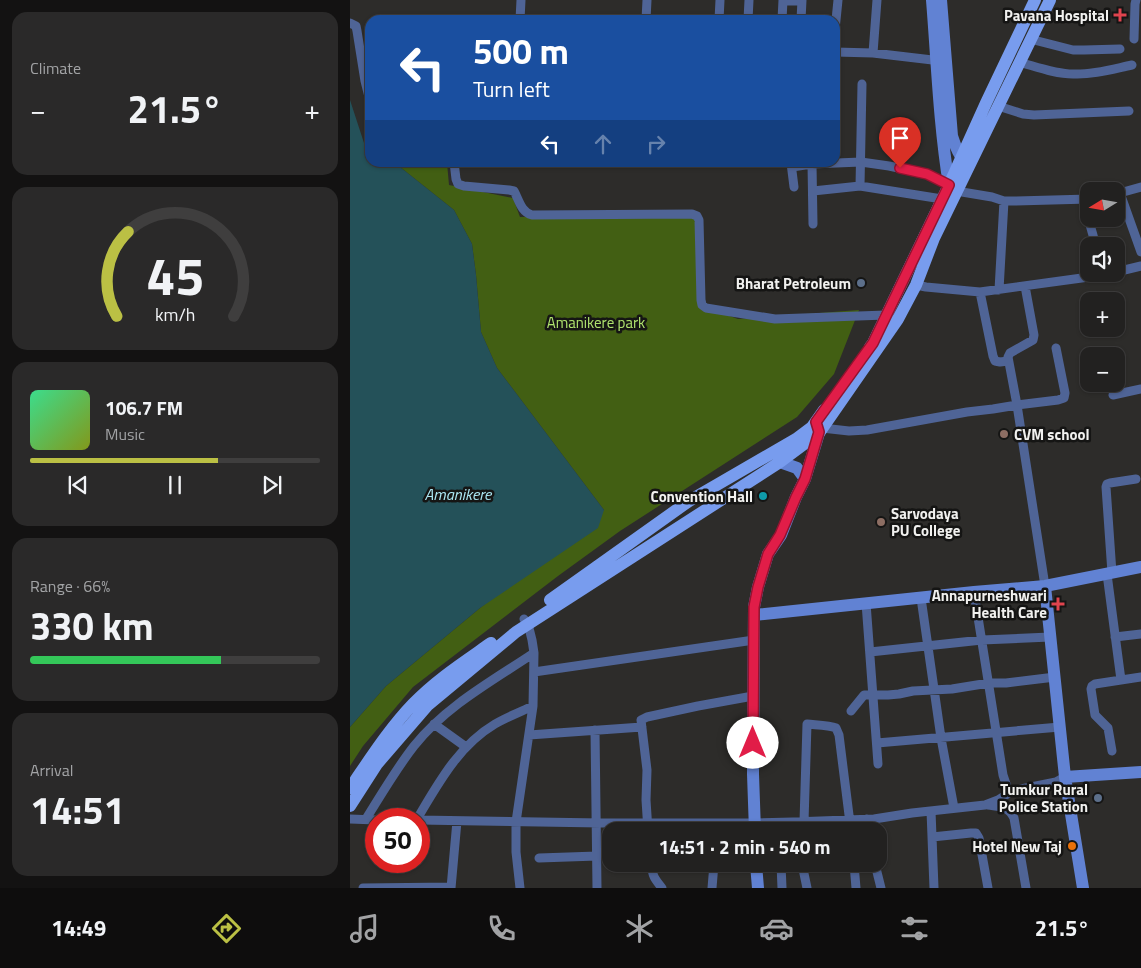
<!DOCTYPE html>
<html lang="en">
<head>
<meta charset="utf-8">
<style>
  :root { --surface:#222120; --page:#2a2929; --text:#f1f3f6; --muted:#a2a3a5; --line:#3f3e3e; --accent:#bbc044 }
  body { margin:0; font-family:"Titillium Web",sans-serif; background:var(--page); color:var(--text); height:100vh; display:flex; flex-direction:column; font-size:19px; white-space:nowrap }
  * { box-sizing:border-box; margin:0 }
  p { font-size:16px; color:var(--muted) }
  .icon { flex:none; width:28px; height:28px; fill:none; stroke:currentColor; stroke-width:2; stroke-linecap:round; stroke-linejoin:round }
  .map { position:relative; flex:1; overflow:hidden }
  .panel { display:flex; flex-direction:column; gap:12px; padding:12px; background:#131212; width:350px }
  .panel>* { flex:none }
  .top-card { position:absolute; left:15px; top:15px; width:475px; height:152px; border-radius:15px; box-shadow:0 1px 4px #0004,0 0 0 1px var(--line); background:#1a4fa0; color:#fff; overflow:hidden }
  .needle { width:32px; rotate:259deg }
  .buttons { position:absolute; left:730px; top:182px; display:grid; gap:10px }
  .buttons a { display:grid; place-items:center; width:45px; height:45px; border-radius:10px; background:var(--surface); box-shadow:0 1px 4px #0004,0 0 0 1px var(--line); font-size:25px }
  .speed { position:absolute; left:15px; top:808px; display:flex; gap:10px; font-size:25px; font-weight:700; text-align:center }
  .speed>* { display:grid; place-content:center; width:65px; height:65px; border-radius:50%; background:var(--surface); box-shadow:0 1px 4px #0004,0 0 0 1px var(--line); line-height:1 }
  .speed .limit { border:8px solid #d22; background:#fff; color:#111 }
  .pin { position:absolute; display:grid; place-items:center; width:42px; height:42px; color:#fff; margin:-51px -21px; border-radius:50% 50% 50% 0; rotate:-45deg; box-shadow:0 0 5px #0007 }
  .pin .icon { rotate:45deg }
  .me { position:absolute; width:55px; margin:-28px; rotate:0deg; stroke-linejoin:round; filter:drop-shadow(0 0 4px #0008) }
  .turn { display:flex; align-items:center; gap:18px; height:105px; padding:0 25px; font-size:22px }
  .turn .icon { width:65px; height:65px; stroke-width:2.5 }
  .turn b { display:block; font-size:35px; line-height:42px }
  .lanes { display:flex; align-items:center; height:48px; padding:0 25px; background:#0003; justify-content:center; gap:25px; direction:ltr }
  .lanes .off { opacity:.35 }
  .big { font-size:38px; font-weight:700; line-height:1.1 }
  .panel .card { flex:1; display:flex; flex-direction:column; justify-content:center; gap:8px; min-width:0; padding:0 18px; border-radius:15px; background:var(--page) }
  .panel .dial { align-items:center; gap:0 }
  .dial svg { height:130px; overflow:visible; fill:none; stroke:var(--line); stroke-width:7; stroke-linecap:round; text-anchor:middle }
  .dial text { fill:var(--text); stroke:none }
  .song { display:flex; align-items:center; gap:15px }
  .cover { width:60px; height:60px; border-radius:8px; background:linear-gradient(135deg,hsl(150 70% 55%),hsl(70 70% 35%)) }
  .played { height:5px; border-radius:2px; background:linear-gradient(90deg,var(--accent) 65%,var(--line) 65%) }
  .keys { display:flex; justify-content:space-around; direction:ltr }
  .heat { display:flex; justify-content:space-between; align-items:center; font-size:28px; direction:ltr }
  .charge { height:8px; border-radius:4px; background:linear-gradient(90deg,#34c759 66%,var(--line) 0) }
  .trip { position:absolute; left:252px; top:822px; width:285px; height:50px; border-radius:15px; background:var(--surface); box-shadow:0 1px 4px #0004,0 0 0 1px var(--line); font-weight:700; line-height:50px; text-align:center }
  .tab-bar { display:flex; height:80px; justify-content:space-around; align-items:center; background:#0e0d0d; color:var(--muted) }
  .tab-bar .icon { width:35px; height:35px }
  .tab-bar .selected { color:var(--accent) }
  .tab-bar b { font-size:22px; color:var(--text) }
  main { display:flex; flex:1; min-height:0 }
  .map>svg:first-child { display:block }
</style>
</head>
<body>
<main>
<section class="panel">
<div class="card"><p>Climate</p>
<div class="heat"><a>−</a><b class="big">21.5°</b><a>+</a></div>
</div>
<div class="card dial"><svg viewBox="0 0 100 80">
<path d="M14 69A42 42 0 1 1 86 69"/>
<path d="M14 69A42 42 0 0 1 21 17" stroke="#bbc044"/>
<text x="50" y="56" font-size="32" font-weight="700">45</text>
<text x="50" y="72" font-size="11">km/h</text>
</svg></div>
<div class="card">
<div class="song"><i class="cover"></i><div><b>106.7 FM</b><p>Music</p></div></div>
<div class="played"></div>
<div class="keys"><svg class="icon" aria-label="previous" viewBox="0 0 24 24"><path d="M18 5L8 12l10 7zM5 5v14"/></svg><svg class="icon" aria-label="pause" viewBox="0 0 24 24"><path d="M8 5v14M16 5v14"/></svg><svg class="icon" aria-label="next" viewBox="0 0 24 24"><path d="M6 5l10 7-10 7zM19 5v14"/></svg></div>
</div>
<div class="card"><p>Range · 66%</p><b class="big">330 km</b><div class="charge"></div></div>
<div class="card"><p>Arrival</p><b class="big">14:51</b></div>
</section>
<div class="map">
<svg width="791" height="888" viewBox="0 0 791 888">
  <rect width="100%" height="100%" fill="#2d2c2a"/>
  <!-- green -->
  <path fill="#425f13" d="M45,163H97L99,185L163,198L170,217L350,213L352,306L388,319L509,310L484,374L447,417L270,531L208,576L63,687L13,746L0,766V727L36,686L130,608L254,510L147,368L131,332L126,275L122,244L104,210Z"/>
  <!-- water -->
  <path fill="#245159" d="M0,100L14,143L20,147V162L45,163L104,210L122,244L126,275L131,332L147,368L254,510L248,528L130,608L36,686L0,727Z"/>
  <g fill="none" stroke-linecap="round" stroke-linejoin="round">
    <!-- street -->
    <path stroke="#4f6496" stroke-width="9" d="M433,1H452
      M170,20L171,0
      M296,20L297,0
      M369,20L370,0
      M398,20L399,0
      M432,20L433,0
      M451,20L452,0
      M0,23L6,26L7,31L15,81L20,101
      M485,30L488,0
      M680,39L723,50H734L770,49
      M784,39L785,4L786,0
      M485,52L523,53L591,61
      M523,53L527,0
      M669,62C687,67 705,74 723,74C743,75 763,69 782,65
      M512,84L510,186L592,199
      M648,106L673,114L684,115L779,111
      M104,162L106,179L108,184L114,186L159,190L164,191C169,200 171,212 182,215L342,214L347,216L349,220L351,300L352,305L356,308L425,319L536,315
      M441,163L444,187
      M462,164L463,224
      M442,167L462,164L511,162L539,166L577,174L599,185
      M463,191L510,186
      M606,191L642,197L654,201H665L739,199
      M770,193L791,252
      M766,194L791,187
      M739,221L746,246
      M766,272L791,266
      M566,285L576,287L630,292L761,274
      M675,286L684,335L683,340L660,353L658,357L667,405L708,400L714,398L715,393L706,348
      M649,290L654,201
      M630,292L643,356L645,361L650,362L658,361
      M763,395L791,389
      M472,428L499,431L517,430L617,412L643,409L667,405L695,586
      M762,573L756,487L757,484L760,483L786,479
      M757,574L771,680
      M624,592L653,775L659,793
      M571,598L591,738L604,808
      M516,603L528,764
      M765,637L791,634
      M520,652L632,640L700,637
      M184,672L404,640
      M501,711L514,695H538L549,694L563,691L602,689L639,683H656L705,677
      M84,724L116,747
      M245,730L247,888
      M179,735L292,727
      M527,743L710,727
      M762,751L758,728L745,715L741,689L742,686L745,684L791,677
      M638,805C650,807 658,806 664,818L676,888
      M581,811L584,888
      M0,819L26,820
      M16,819C31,795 46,769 64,746C96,706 142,681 184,653
      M67,819C88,784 108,746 145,724C157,717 170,712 183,706
      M517,819L519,831
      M69,820L251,823H404L443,822L524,819L562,813L635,805L648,800L659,793L671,789L706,782L715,777
      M454,822L457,724C466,725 479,725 486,728L489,735L501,831
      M298,831L296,800L297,770L291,720L297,717L348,706L403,696
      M582,837L621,833H626L629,838L638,888
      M189,858L247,856
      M301,864C303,877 304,878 312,888
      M431,864L432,888
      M452,864L457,888
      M504,864L506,888
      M525,864L531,888
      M13,888L101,887
      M101,888L107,821
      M170,888L166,852V822L183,706L184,653L182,640L178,624L174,619
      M362,888L364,864"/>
    <!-- secondary -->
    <path stroke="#6182d3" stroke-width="12" d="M582,0C587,62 589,123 599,185L602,188
      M591,0L602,136C605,146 609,155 616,164
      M430,462L447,468L455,479
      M695,586L715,777L733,888
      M404,615L624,592L695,586L791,567
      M715,777L791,772
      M405,831L403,774L404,607L408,587L418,554L431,535L446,497L455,479L469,433L468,427
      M406,864L408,888"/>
    <!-- primary -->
    <path stroke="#789cee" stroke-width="12" d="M520,347L523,343L599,185L636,103L685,0
      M200,600L339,501L446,439L462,427L474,410
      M0,788C20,759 39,729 63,704C86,680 114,662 141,643
      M0,806L27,764L77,706L166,632L430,462L469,433L548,319L566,285L584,238L700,0"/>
  </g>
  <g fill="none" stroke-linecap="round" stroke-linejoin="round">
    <!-- route casing -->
    <g stroke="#92132f" stroke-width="12">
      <path id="route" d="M403,743L404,607L408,587L418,554L430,535L446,497L455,479L469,432L466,422L523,343L599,185L577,174L550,168"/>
    </g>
    <!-- route -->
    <use href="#route" stroke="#e11d48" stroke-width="9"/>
  </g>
  <!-- markers -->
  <g fill="#e0444e" stroke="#151514" stroke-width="2">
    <path d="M767.5 7.5h5v5h5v5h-5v5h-5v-5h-5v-5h5z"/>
    <path d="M705.5 596.5h5v5h5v5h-5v5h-5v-5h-5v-5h5z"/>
  </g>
  <g fill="#5c6f8a" stroke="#151514" stroke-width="2">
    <circle cx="511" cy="283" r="5"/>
    <circle cx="748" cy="798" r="5"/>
  </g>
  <g fill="#8d6e63" stroke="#151514" stroke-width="2">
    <circle cx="654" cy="434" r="5"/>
    <circle cx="531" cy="522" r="5"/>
  </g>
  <circle fill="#0f9aa8" stroke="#151514" stroke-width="2" cx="413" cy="496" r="5"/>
  <circle fill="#e8710a" stroke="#151514" stroke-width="2" cx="722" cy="846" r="5"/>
  <g text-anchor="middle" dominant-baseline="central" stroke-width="5" stroke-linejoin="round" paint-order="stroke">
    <!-- poi labels -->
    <g font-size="15" font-weight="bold" fill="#f1f1ef" stroke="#151514" text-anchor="end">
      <text x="759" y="15">Pavana Hospital</text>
      <text x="501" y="283">Bharat Petroleum</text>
      <text x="664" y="434" text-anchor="start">CVM school</text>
      <text x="403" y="496">Convention Hall</text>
      <text x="541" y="513" text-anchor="start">Sarvodaya<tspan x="541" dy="17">PU College</tspan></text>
      <text x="697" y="595">Annapurneshwari<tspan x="697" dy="17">Health Care</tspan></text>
      <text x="738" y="789">Tumkur Rural<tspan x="738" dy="17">Police Station</tspan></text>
      <text x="712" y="846">Hotel New Taj</text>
    </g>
    <!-- park labels -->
    <g font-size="15" fill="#b0e46e" stroke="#151514">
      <text x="246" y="322">Amanikere park</text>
    </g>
    <!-- water labels -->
    <g font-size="16" font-style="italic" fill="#ade9f5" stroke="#151514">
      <text x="108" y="494">Amanikere</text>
    </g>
  </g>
</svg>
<div class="buttons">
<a><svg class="needle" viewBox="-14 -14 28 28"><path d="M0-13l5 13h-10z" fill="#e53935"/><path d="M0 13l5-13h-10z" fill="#a2a3a5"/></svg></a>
<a><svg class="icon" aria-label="sound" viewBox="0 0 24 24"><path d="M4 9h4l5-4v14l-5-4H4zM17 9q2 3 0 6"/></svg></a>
<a>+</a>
<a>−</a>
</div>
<div class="speed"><div class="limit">50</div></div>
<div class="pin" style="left:550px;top:168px;background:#d93025"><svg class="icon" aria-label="arrive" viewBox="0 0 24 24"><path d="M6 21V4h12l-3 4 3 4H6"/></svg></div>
<svg class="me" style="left:403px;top:743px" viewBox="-20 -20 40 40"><circle r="19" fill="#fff"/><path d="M0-13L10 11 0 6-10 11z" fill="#e11d48"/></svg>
<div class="trip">14:51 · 2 min · 540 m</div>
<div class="top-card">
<div class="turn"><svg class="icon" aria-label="left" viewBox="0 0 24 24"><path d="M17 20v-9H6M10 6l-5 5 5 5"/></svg><div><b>500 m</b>Turn left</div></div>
<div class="lanes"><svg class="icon" aria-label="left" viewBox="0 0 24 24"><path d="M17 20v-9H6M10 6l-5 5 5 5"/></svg><svg class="icon off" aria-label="ahead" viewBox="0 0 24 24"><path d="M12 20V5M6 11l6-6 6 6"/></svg><svg class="icon off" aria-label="right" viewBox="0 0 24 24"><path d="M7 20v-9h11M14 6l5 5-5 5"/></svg></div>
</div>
</div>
</main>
<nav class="tab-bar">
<b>14:49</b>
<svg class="icon selected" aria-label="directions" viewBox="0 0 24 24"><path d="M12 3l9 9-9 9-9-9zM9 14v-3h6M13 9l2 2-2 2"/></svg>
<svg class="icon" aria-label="music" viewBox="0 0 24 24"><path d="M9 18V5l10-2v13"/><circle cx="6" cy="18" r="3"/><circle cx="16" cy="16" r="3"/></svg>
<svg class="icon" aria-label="phone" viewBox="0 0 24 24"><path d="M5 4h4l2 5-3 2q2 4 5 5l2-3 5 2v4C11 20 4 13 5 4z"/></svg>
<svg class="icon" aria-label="climate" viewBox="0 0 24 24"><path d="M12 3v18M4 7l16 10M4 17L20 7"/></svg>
<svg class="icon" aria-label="car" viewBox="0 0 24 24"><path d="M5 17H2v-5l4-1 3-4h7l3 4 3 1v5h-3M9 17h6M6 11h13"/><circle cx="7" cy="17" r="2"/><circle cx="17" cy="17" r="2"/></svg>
<svg class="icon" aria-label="filters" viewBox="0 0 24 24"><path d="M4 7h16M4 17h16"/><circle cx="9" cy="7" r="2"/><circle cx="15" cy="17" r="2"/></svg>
<b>21.5°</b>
</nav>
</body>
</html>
